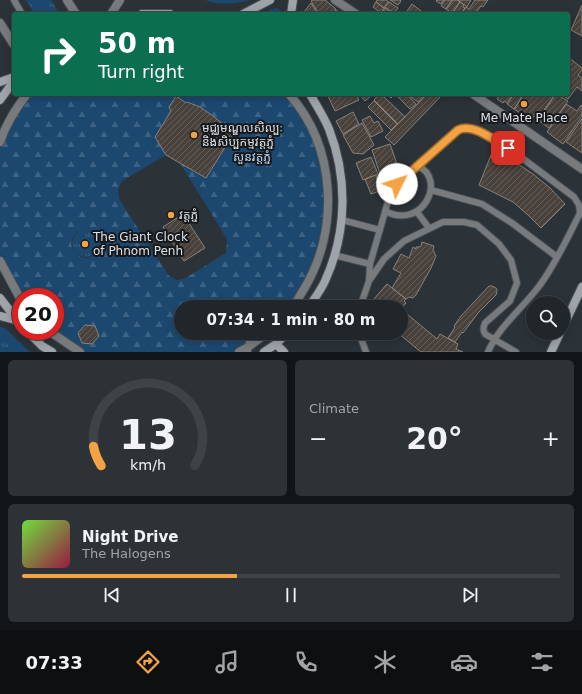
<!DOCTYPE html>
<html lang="en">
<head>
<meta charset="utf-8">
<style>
  :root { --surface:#20262a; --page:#2d3236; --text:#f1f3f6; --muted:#a2a5a8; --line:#3d4347; --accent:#f4a344 }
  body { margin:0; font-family:"DejaVu Sans","Noto Sans Khmer",sans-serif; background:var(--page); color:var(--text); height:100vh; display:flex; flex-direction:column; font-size:15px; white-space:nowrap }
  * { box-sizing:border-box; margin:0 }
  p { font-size:13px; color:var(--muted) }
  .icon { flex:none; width:22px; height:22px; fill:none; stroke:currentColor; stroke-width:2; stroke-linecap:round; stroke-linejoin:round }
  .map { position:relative; height:352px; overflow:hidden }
  .details { display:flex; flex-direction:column; gap:8px; padding:8px; background:#121517; flex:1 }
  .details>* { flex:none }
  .top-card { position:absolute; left:12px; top:12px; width:558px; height:84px; border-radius:4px; box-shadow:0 2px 10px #0003,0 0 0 1px var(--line); background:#0b6e4f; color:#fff; overflow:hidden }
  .buttons { position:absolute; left:526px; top:296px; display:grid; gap:8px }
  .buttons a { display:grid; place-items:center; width:44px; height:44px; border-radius:50%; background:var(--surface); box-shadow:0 2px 10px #0003,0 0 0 1px var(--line); font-size:20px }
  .speed { position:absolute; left:12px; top:288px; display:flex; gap:8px; font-size:20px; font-weight:700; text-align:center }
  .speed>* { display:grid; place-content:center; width:52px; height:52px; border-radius:50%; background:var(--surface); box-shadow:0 2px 10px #0003,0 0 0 1px var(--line); line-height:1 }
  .speed .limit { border:6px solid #d22; background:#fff; color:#111 }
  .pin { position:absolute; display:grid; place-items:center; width:34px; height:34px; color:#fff; margin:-17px; border-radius:8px; box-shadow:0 2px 6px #0006 }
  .me { position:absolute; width:44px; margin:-22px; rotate:49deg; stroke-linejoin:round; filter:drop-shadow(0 0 3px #0008) }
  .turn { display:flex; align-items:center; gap:14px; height:84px; padding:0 20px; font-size:18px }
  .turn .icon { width:52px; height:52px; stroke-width:2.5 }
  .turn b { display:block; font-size:28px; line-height:34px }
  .big { font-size:30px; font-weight:800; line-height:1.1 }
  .details .tile { flex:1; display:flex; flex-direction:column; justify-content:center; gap:6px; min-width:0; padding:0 14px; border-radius:6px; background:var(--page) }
  .details .dial { align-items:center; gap:0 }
  .dial svg { height:104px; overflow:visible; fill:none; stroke:var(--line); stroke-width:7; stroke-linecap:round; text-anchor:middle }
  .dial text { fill:var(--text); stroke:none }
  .song { display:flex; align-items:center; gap:12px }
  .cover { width:48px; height:48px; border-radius:6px; background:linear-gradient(135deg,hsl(100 70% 55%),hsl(340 70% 35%)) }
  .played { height:4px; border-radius:2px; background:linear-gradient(90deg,var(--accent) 40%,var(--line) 40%) }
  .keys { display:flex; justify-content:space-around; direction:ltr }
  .heat { display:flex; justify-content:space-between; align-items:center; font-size:22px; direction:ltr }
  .details .tiles { flex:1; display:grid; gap:8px; grid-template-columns:1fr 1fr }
  .tile:last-child { grid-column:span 2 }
  .trip { position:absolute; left:174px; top:300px; width:234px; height:40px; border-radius:20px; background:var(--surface); box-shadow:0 2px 10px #0003,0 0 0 1px var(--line); font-weight:800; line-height:40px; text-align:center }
  .menu { display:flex; height:64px; justify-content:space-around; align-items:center; background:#0d0f11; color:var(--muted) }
  .menu .icon { width:28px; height:28px }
  .menu .selected { color:var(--accent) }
  .menu b { font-size:18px; color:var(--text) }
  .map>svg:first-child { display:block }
</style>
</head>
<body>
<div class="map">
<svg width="582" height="352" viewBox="0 0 582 352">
  <defs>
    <pattern id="grass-tufts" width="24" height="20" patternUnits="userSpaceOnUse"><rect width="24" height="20" fill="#1c4870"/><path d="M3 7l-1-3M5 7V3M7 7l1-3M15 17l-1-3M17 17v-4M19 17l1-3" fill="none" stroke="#3d6284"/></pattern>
    <pattern id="forest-firs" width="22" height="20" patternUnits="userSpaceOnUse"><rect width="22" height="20" fill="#1c4870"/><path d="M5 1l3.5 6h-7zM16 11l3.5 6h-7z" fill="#3d6284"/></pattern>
    <pattern id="building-hatch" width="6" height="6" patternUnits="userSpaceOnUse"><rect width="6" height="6" fill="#49423c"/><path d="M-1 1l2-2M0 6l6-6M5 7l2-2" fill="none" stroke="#635d58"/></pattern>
  </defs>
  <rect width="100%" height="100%" fill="#2b3238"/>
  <!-- grass -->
  <path fill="url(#grass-tufts)" d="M26,0H51L60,14H35Z
    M205,0H251C236,3 220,6 205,0Z
    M278,8L283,14H261L272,9Z
    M72 244a13 13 0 1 1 26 0a13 13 0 1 1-26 0Z
    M0,327L5,328L30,352H0Z"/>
  <!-- forest -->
  <path fill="url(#forest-firs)" fill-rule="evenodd" d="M30,94H286C323,136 334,199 319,253C317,258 313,264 310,269C303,282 297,294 290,307H181V333H264L247,346L235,352H85L79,350L55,331V297H21L3,264L0,253V148L4,135ZM166,155L180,163L227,239L226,253L184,279L176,280L169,276L119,199L118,189L122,181ZM84,231C95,233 100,242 96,252C79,272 57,235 84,231Z"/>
  <!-- building -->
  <path fill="url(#building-hatch)" stroke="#89817a" d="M313,0H325L336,9L333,14H319L311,1Z
    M377,0H386L389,2L384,8L376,2Z
    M390,0H400L401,1L398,5Z
    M437,0H444L441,4L436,1Z
    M445,0H452L446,9L441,6Z
    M453,0H457L460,2L452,13L446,9Z
    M458,0H471L467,7Z
    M475,0H488L483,7L481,6L475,14H461L466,7L469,9Z
    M376,2L384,8L381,13L373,7Z
    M389,2L398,8L394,13L385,7Z
    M460,2L464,5L463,7L465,8L461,14H452Z
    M311,3L318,14H304L303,13Z
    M412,4L425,14H405Z
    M582,5V36L571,30Z
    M385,8L389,11L387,14H382Z
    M336,10L342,14H333Z
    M568,57L582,68V70L578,75L582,78V91L577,87L568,99L561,94H568Z
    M327,94H356L359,100L335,111Z
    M359,94H373L365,101Z
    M379,94H381L405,117L398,124L374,100Z
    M387,94H395L391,98Z
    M397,94H407L416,104L410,109L396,95Z
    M413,94H425L418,102L411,97Z
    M427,94H443L394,145L385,137Z
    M500,94H513L507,103L504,101L503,103L497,99Z
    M514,94H524L514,109L507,104Z
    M524,94H555L538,119L534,116L531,120L514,109Z
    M556,94L568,101L549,128L538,120Z
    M176,96L186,103L187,102L200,107L213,116L224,125L223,126L234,133L206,178L166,155L155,137L171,111L169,107Z
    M374,101L397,124L391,130L368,107Z
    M566,104L577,111L581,105L582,106V116L563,144L547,132Z
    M353,112L359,124L343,134L336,121Z
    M370,116L374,123L378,121L383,131L371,137L362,120Z
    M582,119V153L566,142Z
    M362,123L374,145L363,154L353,153L343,135Z
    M390,144L398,167L390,173L387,180L381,177L372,150Z
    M493,150L515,162L533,174L550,188L565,204L541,228L528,215L513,202L479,185Z
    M371,157L378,174L363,180L356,163Z
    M376,175L382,190L371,194L365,179Z
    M183,214L205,248L184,261L163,227Z
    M422,242L434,246L433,250L436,256L431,268L416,295L413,298L409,297L406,299L392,288L401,273L393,269L401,254L409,258L413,247L416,249V247H419L421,246Z
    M387,284L406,299L404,301L406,303L401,309L437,339L440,334L458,344L456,349L463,352H421L398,333H401V307H367Z
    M489,286H492L496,288L497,290L496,295L478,313L463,333L462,332L455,342L448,338L455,327L454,326L461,316Z
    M85,325L95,326L99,336L92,344L82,343L78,333Z"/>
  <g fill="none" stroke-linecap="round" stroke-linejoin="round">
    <!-- lane casing -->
    <g stroke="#474e54" stroke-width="8">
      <path id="lane" d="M14,0L22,14
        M431,190L482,204L512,223L557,257
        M385,211C423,231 447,179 418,166
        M417,212L429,228
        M342,220L380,230
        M334,255L370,264
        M369,281L370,264L391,191L397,184L458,130C465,127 469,128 476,130L518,155L574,197L579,205L580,213C568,237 556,263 540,285C523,308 499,326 488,352
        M360,307L369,281L384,259L404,241L443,222H464L477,225L499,244L511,260L517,283L510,301L485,323C483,328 483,330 485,334L516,352
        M359,333L366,352
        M248,352L249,340L253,333"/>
    </g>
    <!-- street casing -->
    <g stroke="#474e54" stroke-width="10">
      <path id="street" d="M67,0L76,14
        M335,0L356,14
        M111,14L120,0
        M0,23L14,45
        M289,94C336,147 340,229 304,289C300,295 297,302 292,307
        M473,94L582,169
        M0,142C6,124 16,108 27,94
        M0,261L21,300
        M49,331L80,352
        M239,352L248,347L267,333"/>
    </g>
    <!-- secondary casing -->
    <g stroke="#474e54" stroke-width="10">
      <path id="secondary" d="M142,14H170
        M243,14L270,0
        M291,14L293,0
        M0,82L14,77
        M0,100L14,81
        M0,298L21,325
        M309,307C314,299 321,290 325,281C347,233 348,178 329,129C324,117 316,105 310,94
        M0,316L16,320
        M563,327L582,287
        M27,331L42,346L52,352
        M276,344L284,352
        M264,352L276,344L287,333
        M551,352L560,333"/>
    </g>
    <!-- lane -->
    <use href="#lane" stroke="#787b7e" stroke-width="6"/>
    <!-- street -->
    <use href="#street" stroke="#787b7e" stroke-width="8"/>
    <!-- secondary -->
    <use href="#secondary" stroke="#9fa4aa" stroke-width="8"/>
  </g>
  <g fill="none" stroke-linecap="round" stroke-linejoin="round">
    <!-- route casing -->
    <g stroke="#9f6a2c" stroke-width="10">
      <path id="route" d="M397,184L458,130C474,123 493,140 508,148"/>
    </g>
    <!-- route -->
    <use href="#route" stroke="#f4a344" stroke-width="7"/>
  </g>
  <!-- markers -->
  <g fill="#f4a344" stroke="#16191c" stroke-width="1.5">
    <circle cx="524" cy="104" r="4"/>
    <circle cx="194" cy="135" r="4"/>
    <circle cx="171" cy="215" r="4"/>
    <circle cx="85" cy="244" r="4"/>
  </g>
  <g text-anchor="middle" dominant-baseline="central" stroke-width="4" stroke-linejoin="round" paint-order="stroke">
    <!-- poi labels -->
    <g font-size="12" fill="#dde1e5" stroke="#16191c" text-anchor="start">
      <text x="524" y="118" text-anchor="middle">Me Mate Place</text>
      <text x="202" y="128">មជ្ឈមណ្ឌលសិល្បៈ<tspan x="202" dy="14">និងសិប្បកម្មវត្តភ្នំ</tspan></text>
      <text x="179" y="215">វត្ដភ្នំ</text>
      <text x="93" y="237">The Giant Clock<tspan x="93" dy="14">of Phnom Penh</tspan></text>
    </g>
    <!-- park labels -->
    <g font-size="12" fill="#bfd9f2" stroke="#16191c">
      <text x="252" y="157">សួនវត្ដភ្នំ</text>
    </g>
  </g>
</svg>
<div class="buttons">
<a><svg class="icon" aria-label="search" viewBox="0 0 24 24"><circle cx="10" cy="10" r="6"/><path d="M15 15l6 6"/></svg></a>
</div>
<div class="speed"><div class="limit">20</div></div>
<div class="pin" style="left:508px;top:148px;background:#d93025"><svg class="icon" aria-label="arrive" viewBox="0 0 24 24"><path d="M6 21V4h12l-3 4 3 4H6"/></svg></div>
<svg class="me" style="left:397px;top:184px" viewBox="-20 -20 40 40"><circle r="19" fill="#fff"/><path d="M0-13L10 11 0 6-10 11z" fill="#f4a344"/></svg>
<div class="trip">07:34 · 1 min · 80 m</div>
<div class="top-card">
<div class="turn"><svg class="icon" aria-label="right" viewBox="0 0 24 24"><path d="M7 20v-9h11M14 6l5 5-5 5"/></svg><div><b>50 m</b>Turn right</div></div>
</div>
</div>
<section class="details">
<div class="tiles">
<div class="tile dial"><svg viewBox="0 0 100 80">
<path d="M14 69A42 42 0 1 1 86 69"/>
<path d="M14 69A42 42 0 0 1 8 54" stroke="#f4a344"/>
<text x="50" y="56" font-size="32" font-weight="700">13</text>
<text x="50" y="72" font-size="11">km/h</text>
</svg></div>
<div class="tile"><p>Climate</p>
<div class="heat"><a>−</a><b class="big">20°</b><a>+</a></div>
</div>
<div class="tile">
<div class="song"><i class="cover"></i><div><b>Night Drive</b><p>The Halogens</p></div></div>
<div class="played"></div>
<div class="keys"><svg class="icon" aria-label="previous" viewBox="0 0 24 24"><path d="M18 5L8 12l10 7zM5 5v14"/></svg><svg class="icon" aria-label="pause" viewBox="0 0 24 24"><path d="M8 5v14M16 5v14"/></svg><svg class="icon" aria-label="next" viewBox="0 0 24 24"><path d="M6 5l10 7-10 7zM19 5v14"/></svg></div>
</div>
</div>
</section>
<nav class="menu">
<b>07:33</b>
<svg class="icon selected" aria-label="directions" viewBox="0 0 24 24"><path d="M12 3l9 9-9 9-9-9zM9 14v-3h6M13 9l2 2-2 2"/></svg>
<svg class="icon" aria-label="music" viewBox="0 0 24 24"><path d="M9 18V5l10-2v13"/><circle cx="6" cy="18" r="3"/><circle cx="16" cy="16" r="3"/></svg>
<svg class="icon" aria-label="phone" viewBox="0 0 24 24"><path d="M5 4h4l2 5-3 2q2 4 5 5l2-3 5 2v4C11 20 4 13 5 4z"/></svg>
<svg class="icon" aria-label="climate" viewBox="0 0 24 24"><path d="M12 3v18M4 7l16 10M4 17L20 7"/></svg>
<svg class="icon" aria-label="car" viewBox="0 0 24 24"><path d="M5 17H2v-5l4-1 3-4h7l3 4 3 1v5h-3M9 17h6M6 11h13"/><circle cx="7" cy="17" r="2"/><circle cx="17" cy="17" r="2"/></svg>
<svg class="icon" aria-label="filters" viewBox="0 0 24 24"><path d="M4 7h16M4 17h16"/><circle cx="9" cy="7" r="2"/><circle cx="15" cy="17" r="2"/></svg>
</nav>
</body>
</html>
